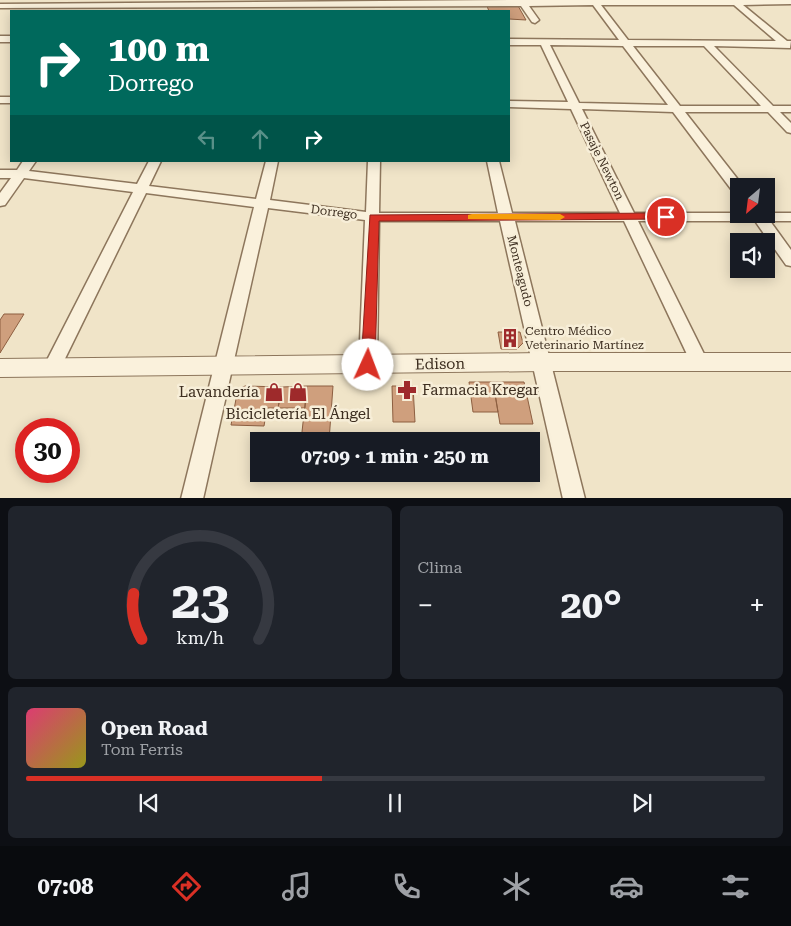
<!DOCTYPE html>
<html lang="es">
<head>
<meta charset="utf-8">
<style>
  :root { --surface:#171b24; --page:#20242c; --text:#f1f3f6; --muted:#9ea1a6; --line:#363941; --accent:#d93025 }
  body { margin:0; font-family:"Roboto Serif",serif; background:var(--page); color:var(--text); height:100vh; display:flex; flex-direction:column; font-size:19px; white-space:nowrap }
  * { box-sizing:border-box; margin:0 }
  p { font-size:16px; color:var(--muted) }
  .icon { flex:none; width:28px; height:28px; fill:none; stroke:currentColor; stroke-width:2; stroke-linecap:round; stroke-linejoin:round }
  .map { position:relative; height:498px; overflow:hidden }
  .side { display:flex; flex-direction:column; gap:8px; padding:8px; background:#0d0f14; flex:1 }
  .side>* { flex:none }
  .top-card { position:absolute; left:10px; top:10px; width:500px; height:152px; border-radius:0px; box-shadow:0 2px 12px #0003; background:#00695c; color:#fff; overflow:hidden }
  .needle { width:32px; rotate:208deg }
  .fabs { position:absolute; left:730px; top:178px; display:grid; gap:10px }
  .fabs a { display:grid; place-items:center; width:45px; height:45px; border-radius:0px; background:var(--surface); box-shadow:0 2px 12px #0003; font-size:25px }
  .speed { position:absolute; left:15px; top:418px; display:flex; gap:10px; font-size:25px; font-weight:700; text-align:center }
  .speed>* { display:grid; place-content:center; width:65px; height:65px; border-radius:50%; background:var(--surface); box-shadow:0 2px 12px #0003; line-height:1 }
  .speed .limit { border:8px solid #d22; background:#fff; color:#111 }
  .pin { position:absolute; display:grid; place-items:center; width:42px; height:42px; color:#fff; margin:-21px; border:2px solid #fff; border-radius:50%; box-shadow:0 1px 5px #0007 }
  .me { position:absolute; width:55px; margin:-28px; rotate:2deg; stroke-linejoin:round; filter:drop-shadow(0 0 4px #0008) }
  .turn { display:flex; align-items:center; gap:18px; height:105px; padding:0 15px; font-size:22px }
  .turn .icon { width:65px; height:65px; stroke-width:2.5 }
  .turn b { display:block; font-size:35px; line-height:42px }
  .lanes { display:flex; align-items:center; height:48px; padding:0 15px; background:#0003; justify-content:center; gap:25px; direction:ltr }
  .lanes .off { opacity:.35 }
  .big { font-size:38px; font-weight:700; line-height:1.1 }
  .side .tile { flex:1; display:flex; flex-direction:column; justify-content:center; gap:8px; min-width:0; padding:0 18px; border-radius:8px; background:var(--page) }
  .side .dial { align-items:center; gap:0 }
  .dial svg { height:130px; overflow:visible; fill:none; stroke:var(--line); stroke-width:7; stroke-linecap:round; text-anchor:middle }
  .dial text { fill:var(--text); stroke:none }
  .song { display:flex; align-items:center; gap:15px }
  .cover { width:60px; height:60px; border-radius:8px; background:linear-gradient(135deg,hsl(340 70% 55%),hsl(60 70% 35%)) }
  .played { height:5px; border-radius:2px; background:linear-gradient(90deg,var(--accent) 40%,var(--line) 40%) }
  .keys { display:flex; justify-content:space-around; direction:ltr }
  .heat { display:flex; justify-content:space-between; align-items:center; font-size:28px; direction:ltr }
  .side .tiles { flex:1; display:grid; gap:8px; grid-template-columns:1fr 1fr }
  .tile:last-child { grid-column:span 2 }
  .trip { position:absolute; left:250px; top:432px; width:290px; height:50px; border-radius:0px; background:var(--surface); box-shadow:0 2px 12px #0003; font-weight:700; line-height:50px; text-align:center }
  .tab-bar { display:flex; height:80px; justify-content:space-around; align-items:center; background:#090b0e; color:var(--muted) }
  .tab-bar .icon { width:35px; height:35px }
  .tab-bar .on { color:var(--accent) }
  .tab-bar b { font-size:22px; color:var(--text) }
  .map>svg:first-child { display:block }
</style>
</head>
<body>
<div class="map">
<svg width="791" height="499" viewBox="0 0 791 499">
  <rect width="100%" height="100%" fill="#f0e4c8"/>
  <!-- building -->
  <path fill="#cf9f7d" stroke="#8d5f41" d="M486,4H517L526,20L509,19V11H489Z
    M4,314H24L0,353V320Z
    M498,332H520L523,343L517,349H501Z
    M469,382H493L498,412H473Z
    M493,382H524L533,424H500Z
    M245,386L282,387L278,408H267L264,426L231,425L237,394L239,389Z
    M307,386L305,408H278L282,387Z
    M307,386H333L329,441H301Z
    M392,386H413L415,422H393Z"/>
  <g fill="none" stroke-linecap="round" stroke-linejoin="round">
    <!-- minor casing -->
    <g stroke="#8d765c" stroke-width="3">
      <path id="minor" d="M517,0H791V4L743,5L787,41H791L790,48L714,46L773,106H791V112H780L791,123V133L787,132L768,112H685L743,186H739V194L734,193L673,112L582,109L634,213H791V221H770L791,250V266L786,265L755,221H638L708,362L705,367L699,369L693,367L624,221H515L585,499H563L500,221H379L377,365L374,370L368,372L362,370L359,365L365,220L268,208L203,499H181L254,207L146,193L58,373L52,375L46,373L43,368L133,192L24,178L5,205L0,206V193L11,178H0V170H17L23,161H36L29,171L137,184L149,161H161L149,186L256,199L266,161H278L270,200L366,212L368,161H380L379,213H498L487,161H499L512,213H620L571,109L509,107V101L568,102L541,45H509V39L619,40L593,5L529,6L539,20L535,23L532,22L521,6L0,8V4ZM601,5H734L776,41L628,40ZM550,45L623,46L668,105L579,103ZM633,46H704L761,106H680Z
        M0,36H11V42H0Z
        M0,97H11V103H0Z"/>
    </g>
    <!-- tertiary casing -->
    <g stroke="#8d765c" stroke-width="2">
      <path id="tertiary" d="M542,353H791V371H542L0,377V359Z"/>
    </g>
    <!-- minor -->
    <use href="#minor" fill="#faf1dc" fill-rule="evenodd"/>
    <!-- tertiary -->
    <use href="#tertiary" fill="#faf1dc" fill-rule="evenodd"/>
  </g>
  <!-- route -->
  <path fill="#d93025" stroke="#8d1f18" d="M666,213L671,217L670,219L379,221L375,365L373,369H363L361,365L370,215Z"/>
  <!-- slow -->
  <path fill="#f59e0b" d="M472,214H560L565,217L560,220L468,219V215Z"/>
  <!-- icons -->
  <defs>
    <g id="building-bare" transform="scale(1.5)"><path d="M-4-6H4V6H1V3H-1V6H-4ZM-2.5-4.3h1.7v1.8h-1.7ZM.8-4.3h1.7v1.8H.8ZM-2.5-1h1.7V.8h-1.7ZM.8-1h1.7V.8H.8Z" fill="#9e2a2b" stroke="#f7eed8" stroke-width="2.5" paint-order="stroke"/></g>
    <g id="pharmacy-bare" transform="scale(1.5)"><path d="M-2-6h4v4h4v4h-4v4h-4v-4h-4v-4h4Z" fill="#9e2a2b" stroke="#f7eed8" stroke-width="2.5" paint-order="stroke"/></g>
    <g id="shop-bare" transform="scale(1.5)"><path d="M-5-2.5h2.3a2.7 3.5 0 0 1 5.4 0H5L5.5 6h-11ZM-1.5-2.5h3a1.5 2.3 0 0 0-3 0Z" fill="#9e2a2b" stroke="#f7eed8" stroke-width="2.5" paint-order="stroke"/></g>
  </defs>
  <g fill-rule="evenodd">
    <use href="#building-bare" x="510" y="338"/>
    <use href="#pharmacy-bare" x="407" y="390"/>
    <use href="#shop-bare" x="274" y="392"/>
    <use href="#shop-bare" x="298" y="392"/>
  </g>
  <g text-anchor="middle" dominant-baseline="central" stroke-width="5" stroke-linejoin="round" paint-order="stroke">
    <!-- street labels -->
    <g font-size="12" fill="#3d2e20" stroke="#f7eed8">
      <text transform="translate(602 161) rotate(64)">Pasaje Newton</text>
      <text transform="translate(334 212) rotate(7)">Dorrego</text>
      <text transform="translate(520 271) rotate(76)">Monteagudo</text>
    </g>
    <!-- poi labels -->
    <g font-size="12" fill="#3d2e20" stroke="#f7eed8" text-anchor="start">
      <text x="525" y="331">Centro Médico<tspan x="525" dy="14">Veterinario Martínez</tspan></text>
    </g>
    <!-- near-street labels -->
    <g font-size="15" fill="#3d2e20" stroke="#f7eed8">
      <text transform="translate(440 364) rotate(-1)">Edison</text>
    </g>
    <!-- near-poi labels -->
    <g font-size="15" fill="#3d2e20" stroke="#f7eed8" text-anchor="start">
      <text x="422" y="390">Farmacia Kregar</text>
      <text x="259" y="392" text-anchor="end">Lavandería</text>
      <text x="298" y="414" text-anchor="middle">Bicicletería El Ángel</text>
    </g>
  </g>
</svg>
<div class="fabs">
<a><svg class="needle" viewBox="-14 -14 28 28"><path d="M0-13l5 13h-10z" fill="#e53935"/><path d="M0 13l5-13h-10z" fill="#9ea1a6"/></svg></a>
<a><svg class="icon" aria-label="sound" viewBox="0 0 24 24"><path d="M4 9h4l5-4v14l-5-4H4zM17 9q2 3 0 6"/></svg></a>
</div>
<div class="speed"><div class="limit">30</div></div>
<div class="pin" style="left:666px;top:217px;background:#d93025"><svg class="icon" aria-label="arrive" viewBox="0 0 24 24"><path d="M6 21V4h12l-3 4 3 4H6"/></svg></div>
<svg class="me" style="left:368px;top:365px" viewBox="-20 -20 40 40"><circle r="19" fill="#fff"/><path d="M0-13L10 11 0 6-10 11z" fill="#d93025"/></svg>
<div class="trip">07:09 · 1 min · 250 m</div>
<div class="top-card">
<div class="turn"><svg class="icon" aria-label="right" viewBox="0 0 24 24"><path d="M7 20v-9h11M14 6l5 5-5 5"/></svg><div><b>100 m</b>Dorrego</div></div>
<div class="lanes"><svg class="icon off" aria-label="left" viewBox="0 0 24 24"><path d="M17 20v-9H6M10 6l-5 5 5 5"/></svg><svg class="icon off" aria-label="ahead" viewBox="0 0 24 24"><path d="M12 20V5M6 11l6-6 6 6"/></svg><svg class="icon" aria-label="right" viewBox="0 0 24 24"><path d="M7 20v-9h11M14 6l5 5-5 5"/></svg></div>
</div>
</div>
<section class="side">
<div class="tiles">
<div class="tile dial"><svg viewBox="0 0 100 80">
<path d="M14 69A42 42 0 1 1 86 69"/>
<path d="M14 69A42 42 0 0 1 9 41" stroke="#d93025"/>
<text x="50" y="56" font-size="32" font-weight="700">23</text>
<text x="50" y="72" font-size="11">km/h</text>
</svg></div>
<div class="tile"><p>Clima</p>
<div class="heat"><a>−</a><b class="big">20°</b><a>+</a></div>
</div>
<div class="tile">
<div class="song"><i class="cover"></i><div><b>Open Road</b><p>Tom Ferris</p></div></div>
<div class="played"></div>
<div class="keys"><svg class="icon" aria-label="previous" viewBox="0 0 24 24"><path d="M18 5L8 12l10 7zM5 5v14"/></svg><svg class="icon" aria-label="pause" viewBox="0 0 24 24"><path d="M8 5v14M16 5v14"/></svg><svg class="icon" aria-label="next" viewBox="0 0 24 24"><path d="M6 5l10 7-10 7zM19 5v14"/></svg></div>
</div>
</div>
</section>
<nav class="tab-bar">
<b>07:08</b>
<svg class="icon on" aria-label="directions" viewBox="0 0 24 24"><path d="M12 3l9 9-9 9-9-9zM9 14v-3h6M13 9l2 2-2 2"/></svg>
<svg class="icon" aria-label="music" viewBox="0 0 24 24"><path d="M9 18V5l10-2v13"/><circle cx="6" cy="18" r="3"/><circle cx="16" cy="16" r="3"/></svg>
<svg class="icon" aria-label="phone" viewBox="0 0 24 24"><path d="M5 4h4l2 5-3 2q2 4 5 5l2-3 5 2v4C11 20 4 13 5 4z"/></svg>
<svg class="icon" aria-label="climate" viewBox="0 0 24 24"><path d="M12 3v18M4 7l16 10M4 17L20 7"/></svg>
<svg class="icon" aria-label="car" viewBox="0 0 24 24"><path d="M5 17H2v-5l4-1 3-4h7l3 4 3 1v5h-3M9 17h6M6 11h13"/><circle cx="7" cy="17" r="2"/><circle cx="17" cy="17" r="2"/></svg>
<svg class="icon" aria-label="filters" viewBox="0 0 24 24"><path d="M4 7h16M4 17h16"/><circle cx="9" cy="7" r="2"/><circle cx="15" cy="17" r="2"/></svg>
</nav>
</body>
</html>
